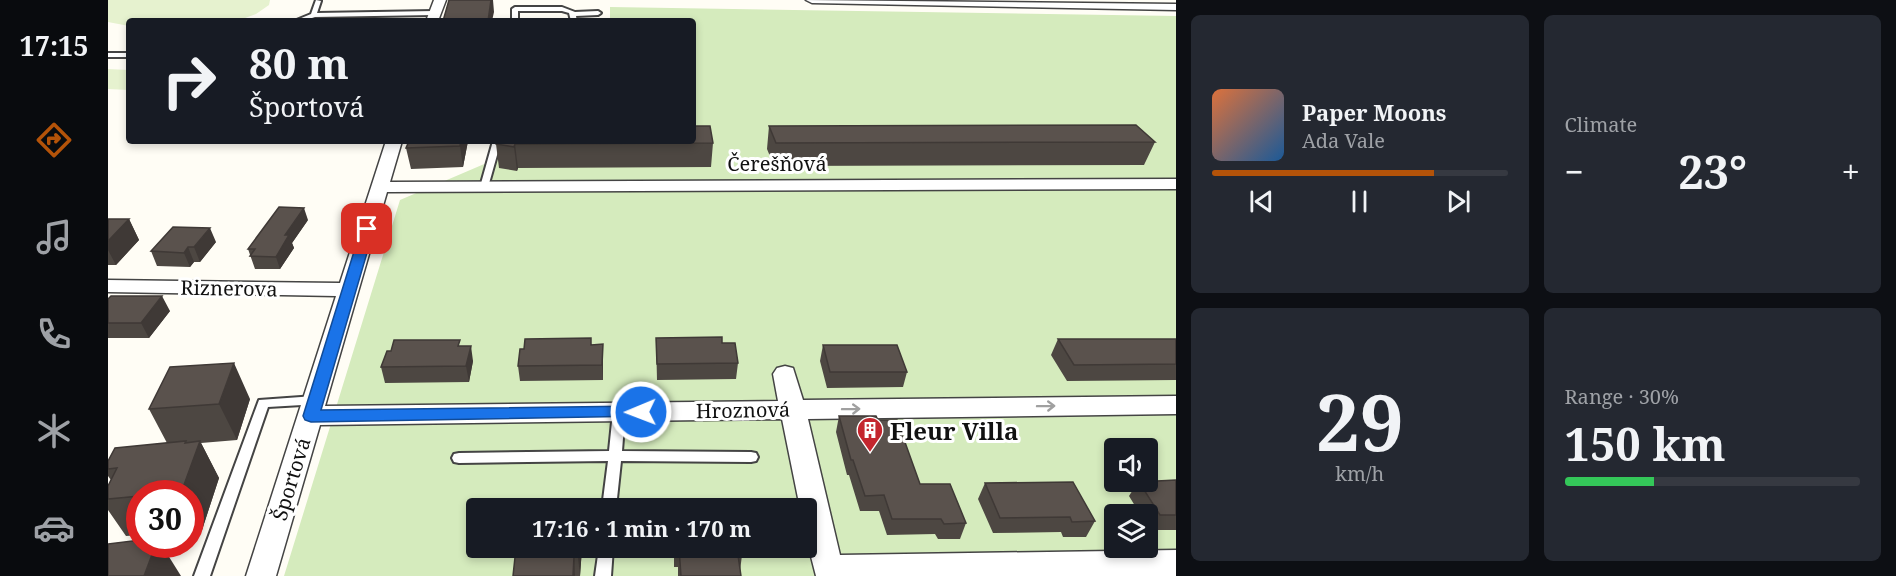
<!DOCTYPE html>
<html lang="en">
<head>
<meta charset="utf-8">
<style>
  :root { --surface:#171b24; --page:#242831; --text:#f1f3f6; --muted:#9ea1a6; --line:#363941; --accent:#b45309 }
  body { margin:0; font-family:"Noto Serif",serif; background:var(--page); color:var(--text); height:100vh; display:flex; flex-direction:column; font-size:22px; white-space:nowrap }
  * { box-sizing:border-box; margin:0 }
  p { font-size:20px; color:var(--muted) }
  .icon { flex:none; width:33px; height:33px; fill:none; stroke:currentColor; stroke-width:2; stroke-linecap:round; stroke-linejoin:round }
  .map { position:relative; flex:1; overflow:hidden }
  .drawer { display:flex; flex-direction:column; gap:15px; padding:15px; background:#0d0f14; width:720px }
  .drawer>* { flex:none }
  .banner { position:absolute; left:18px; top:18px; width:570px; height:126px; border-radius:6px; box-shadow:0 3px 9px #0003; background:#171b24; color:var(--text); overflow:hidden }
  .fabs { position:absolute; left:996px; top:438px; display:grid; gap:12px }
  .fabs a { display:grid; place-items:center; width:54px; height:54px; border-radius:6px; background:var(--surface); box-shadow:0 3px 9px #0003; font-size:30px }
  .speed { position:absolute; left:18px; top:480px; display:flex; gap:12px; font-size:30px; font-weight:700; text-align:center }
  .speed>* { display:grid; place-content:center; width:78px; height:78px; border-radius:50%; background:var(--surface); box-shadow:0 3px 9px #0003; line-height:1 }
  .speed .limit { border:9px solid #d22; background:#fff; color:#111 }
  .pin { position:absolute; display:grid; place-items:center; width:51px; height:51px; color:#fff; margin:-26px; border-radius:12px; box-shadow:0 3px 9px #0006 }
  .me { position:absolute; width:66px; margin:-33px; rotate:269deg; stroke-linejoin:round; filter:drop-shadow(0 0 4px #0008) }
  .turn { display:flex; align-items:center; gap:21px; height:126px; padding:0 24px; font-size:27px }
  .turn .icon { width:78px; height:78px; stroke-width:2.5 }
  .turn b { display:block; font-size:42px; line-height:51px }
  .big { font-size:45px; font-weight:700; line-height:1.1 }
  .drawer .widget { flex:1; display:flex; flex-direction:column; justify-content:center; gap:9px; min-width:0; padding:0 21px; border-radius:9px; background:var(--page) }
  .drawer .dial { align-items:center; gap:0 }
  .dial b { font-size:78px; line-height:1 }
  .song { display:flex; align-items:center; gap:18px }
  .cover { width:72px; height:72px; border-radius:9px; background:linear-gradient(135deg,hsl(20 70% 55%),hsl(210 70% 35%)) }
  .played { height:6px; border-radius:3px; background:linear-gradient(90deg,var(--accent) 75%,var(--line) 75%) }
  .keys { display:flex; justify-content:space-around; direction:ltr }
  .heat { display:flex; justify-content:space-between; align-items:center; font-size:33px; direction:ltr }
  .charge { height:9px; border-radius:4px; background:linear-gradient(90deg,#34c759 30%,var(--line) 0) }
  .drawer .tiles { flex:1; display:grid; gap:15px; grid-template-columns:repeat(2,1fr) }
  .trip { position:absolute; left:358px; top:498px; width:351px; height:60px; border-radius:6px; background:var(--surface); box-shadow:0 3px 9px #0003; font-weight:700; line-height:60px; text-align:center }
  main { display:flex; flex:1; min-height:0 }
  .menu { display:flex; flex-direction:column; width:108px; justify-content:space-around; align-items:center; background:#090b0e; color:var(--muted) }
  .menu .icon { width:42px; height:42px }
  .menu .active { color:var(--accent) }
  .menu b { font-size:27px; color:var(--text) }
  .map>svg:first-child { display:block }
</style>
</head>
<body>
<main>
<nav class="menu">
<b>17:15</b>
<svg class="icon active" aria-label="directions" viewBox="0 0 24 24"><path d="M12 3l9 9-9 9-9-9zM9 14v-3h6M13 9l2 2-2 2"/></svg>
<svg class="icon" aria-label="music" viewBox="0 0 24 24"><path d="M9 18V5l10-2v13"/><circle cx="6" cy="18" r="3"/><circle cx="16" cy="16" r="3"/></svg>
<svg class="icon" aria-label="phone" viewBox="0 0 24 24"><path d="M5 4h4l2 5-3 2q2 4 5 5l2-3 5 2v4C11 20 4 13 5 4z"/></svg>
<svg class="icon" aria-label="climate" viewBox="0 0 24 24"><path d="M12 3v18M4 7l16 10M4 17L20 7"/></svg>
<svg class="icon" aria-label="car" viewBox="0 0 24 24"><path d="M5 17H2v-5l4-1 3-4h7l3 4 3 1v5h-3M9 17h6M6 11h13"/><circle cx="7" cy="17" r="2"/><circle cx="17" cy="17" r="2"/></svg>
</nav>
<div class="map">
<svg width="1068" height="576" viewBox="0 0 1068 576">
  <rect width="100%" height="100%" fill="#fffdf5"/>
  <!-- green -->
  <path fill="#d5ebbd" fill-rule="evenodd" d="M502,7L1068,16V576H176L292,200L430,141H585V21H502ZM1006,448H1040V482H1006ZM369,508H699V548H369ZM1006,514H1040V548H1006Z"/>
  <!-- pitch -->
  <path fill="#e6f2cf" d="M0,0H162L161,5L148,14L129,21H21V26L0,22Z
    M0,69L21,70V90L0,89Z"/>
  <g fill="none" stroke-linecap="round" stroke-linejoin="round">
    <!-- service casing -->
    <g stroke="#444" stroke-width="4">
      <path id="service" d="M208,0L213,1L209,13L326,11L329,13L326,15L207,17L195,21H186L203,14Z
        M407,7H454L467,12L490,11L493,13L490,15L468,16L469,21H463L461,13L454,11H410V21H404V9Z
        M0,53H21V57H0Z
        M385,141H393L380,187L376,190L372,187Z
        M207,396L211,398L213,401L211,404L160,407L102,576H86L151,400Z
        M511,407L515,409L517,412L514,451L643,452L648,453L650,457L648,461L643,462L513,461L508,508H494L500,461L351,463L346,462L344,458L346,454L351,453L501,451L505,412L507,409Z
        M491,548H505L503,576H487Z"/>
    </g>
    <!-- minor casing -->
    <g stroke="#444" stroke-width="3">
      <path id="minor" d="M326,0H338L330,21H318Z
        M698,0L1068,4V10L704,3Z
        M278,141H294L282,182L1068,179V189L279,192L217,406L670,401L665,374L669,368L677,366L685,368L695,400L1068,396V414L700,419L732,555L1068,550V576H708L699,541V508H692L674,419L212,425L168,576H138L228,296L0,292V280L232,283Z"/>
    </g>
    <!-- service -->
    <use href="#service" fill="#fff" fill-rule="evenodd"/>
    <!-- minor -->
    <use href="#minor" fill="#fff" fill-rule="evenodd"/>
  </g>
  <!-- wall -->
  <path fill="#4d4742" d="M661,126L1047,142L1036,165L666,166L659,149Z
    M301,141H360L355,167L303,169L298,148Z
    M605,143L603,167L410,168L409,171L391,168L388,144Z
    M0,219H21L31,240L8,265H0Z
    M200,220L184,243L186,248L172,269H147L140,249Z
    M108,242L92,262H86L82,267L49,266L43,251Z
    M0,299L62,311L41,338H0Z
    M483,338V345L495,360V380L412,381L410,366Z
    M548,338L614,343L630,363L628,379L549,380Z
    M950,339H1068V380L959,381L943,355Z
    M715,345L799,372L795,387L719,388L712,361Z
    M353,346L365,361L361,382L277,383L273,367Z
    M142,399L129,440L93,443L111,478L94,530L82,531V494H32V535L18,536L0,510V486L3,480L0,476V461L59,443L41,409Z
    M731,416L770,420L812,484L858,523L852,539H830L827,534L779,535L771,511H752L741,475H739L728,432Z
    M1068,480V530H1042L1040,526V514H1032L1021,496L1030,482Z
    M877,483L987,521L978,537H955L953,532L885,533L870,499Z
    M405,548H474L472,576H405L407,559Z
    M566,548H633L634,555L632,571L633,576H570V567H566Z"/>
  <!-- shaded-wall -->
  <path fill="#3f3936" d="M383,0H385L386,12L384,21H380Z
    M353,141H360L355,167L352,146Z
    M407,144L410,168L409,171L406,147Z
    M196,208L200,220L184,243L186,248L172,269L168,257L177,235Z
    M21,219L31,240L8,265L0,250V241Z
    M102,228L108,242L92,262L86,247Z
    M80,247L86,262L82,267L76,253Z
    M54,296L62,311L41,338L33,323Z
    M495,344V380L494,365Z
    M363,346L365,361L361,382L358,366Z
    M126,363L142,399L129,440L111,404Z
    M78,441L86,457L92,441L111,478L94,530L82,510V494L73,493Z
    M48,544H53L73,576H36Z
    M471,548H474L472,576L470,557Z
    M466,557L467,576H465Z"/>
  <!-- building -->
  <path fill="#5a524d" stroke="#3f3936" stroke-width="1.5" d="M341,0H383L380,21H335Z
    M1028,125L1047,142L668,143L661,126Z
    M585,126H602L605,143L407,144L406,147L388,144L389,141H585Z
    M301,141H353L352,146L298,148Z
    M171,207L196,208L177,235H181L168,257L142,256L147,249H140Z
    M0,219H21L0,241Z
    M65,227L102,228L86,247H80L76,253L43,251Z
    M3,296H54L33,323H0V299Z
    M614,337V343H627L630,363L549,364L548,338Z
    M483,338V345L495,344L494,365L410,366L412,349H416L417,339Z
    M950,339H1068V364L966,365Z
    M286,340H352L350,346H363L358,366L273,367L279,351H283Z
    M715,345H789L799,372H722Z
    M126,363L111,404L41,409L62,367Z
    M731,416H768L770,420H789L812,484H842L858,523L836,524L833,519H784L776,495L757,496L745,460H743Z
    M78,441L77,443L92,441L73,493L32,494V496L0,499V486L9,468L0,469V461L7,448Z
    M1068,480V515H1052L1031,482Z
    M965,482L987,521L964,522L962,517L892,518L877,483Z
    M568,502H623L624,508H568Z
    M468,504L469,508H413V505Z
    M32,540V544H48L36,576H0V544Z
    M408,548H471L470,557H466L465,576H405Z
    M571,548H633L634,555H630L633,576H573Z"/>
  <!-- one-way arrows -->
  <defs><path id="oneway-shaft" d="M-6 0H5M1.5-3L5.5 0L1.5 3" fill="none" stroke-width="1.6" stroke-linecap="round" stroke-linejoin="round" transform="scale(1.5)"/></defs>
  <g stroke="#a0a0a0">
    <use href="#oneway-shaft" transform="translate(938 406) rotate(-1)"/>
    <use href="#oneway-shaft" transform="translate(743 409) rotate(-1)"/>
  </g>
  <!-- route -->
  <path fill="#1a73e8" stroke="#114b97" stroke-width="1.5" d="M259,225L266,229L213,410L533,406L538,407L541,412L538,416L203,422L197,420L195,416L253,229Z"/>
  <!-- icons -->
  <defs>
    <g id="building-pin" transform="scale(1.35)"><path d="M0 17L-7.5 6A9.5 9.5 0 1 1 7.5 6Z" fill="#c4262e" stroke="#fff"/><path d="M-4-6H4V6H1V3H-1V6H-4ZM-2.5-4.3h1.7v1.8h-1.7ZM.8-4.3h1.7v1.8H.8ZM-2.5-1h1.7V.8h-1.7ZM.8-1h1.7V.8H.8Z" fill="#fff"/></g>
  </defs>
  <g fill-rule="evenodd">
    <use href="#building-pin" x="762" y="430"/>
  </g>
  <g text-anchor="middle" dominant-baseline="central" stroke-width="6" stroke-linejoin="round" paint-order="stroke">
    <!-- street labels -->
    <g font-size="20" fill="#111" stroke="#fff">
      <text x="669" y="163">Čerešňová</text>
      <text transform="translate(121 288) rotate(1)">Riznerova</text>
      <text transform="translate(635 410) rotate(-1)">Hroznová</text>
      <text transform="translate(183 479) rotate(-73)">Športová</text>
    </g>
    <!-- near-poi labels -->
    <g font-size="24" font-weight="bold" fill="#111" stroke="#fff" text-anchor="start">
      <text x="782" y="430">Fleur Villa</text>
    </g>
  </g>
</svg>
<div class="fabs">
<a><svg class="icon" aria-label="sound" viewBox="0 0 24 24"><path d="M4 9h4l5-4v14l-5-4H4zM17 9q2 3 0 6"/></svg></a>
<a><svg class="icon" aria-label="layers" viewBox="0 0 24 24"><path d="M12 4l9 5-9 5-9-5zM3 14l9 5 9-5"/></svg></a>
</div>
<div class="speed"><div class="limit">30</div></div>
<div class="pin" style="left:259px;top:229px;background:#d93025"><svg class="icon" aria-label="arrive" viewBox="0 0 24 24"><path d="M6 21V4h12l-3 4 3 4H6"/></svg></div>
<svg class="me" style="left:533px;top:412px" viewBox="-20 -20 40 40"><circle r="17" fill="#1a73e8" stroke="#fff" stroke-width="3"/><path d="M0-11L8 9 0 5-8 9z" fill="#fff"/></svg>
<div class="trip">17:16 · 1 min · 170 m</div>
<div class="banner">
<div class="turn"><svg class="icon" aria-label="right" viewBox="0 0 24 24"><path d="M7 20v-9h11M14 6l5 5-5 5"/></svg><div><b>80 m</b>Športová</div></div>
</div>
</div>
<section class="drawer">
<div class="tiles">
<div class="widget">
<div class="song"><i class="cover"></i><div><b>Paper Moons</b><p>Ada Vale</p></div></div>
<div class="played"></div>
<div class="keys"><svg class="icon" aria-label="previous" viewBox="0 0 24 24"><path d="M18 5L8 12l10 7zM5 5v14"/></svg><svg class="icon" aria-label="pause" viewBox="0 0 24 24"><path d="M8 5v14M16 5v14"/></svg><svg class="icon" aria-label="next" viewBox="0 0 24 24"><path d="M6 5l10 7-10 7zM19 5v14"/></svg></div>
</div>
<div class="widget"><p>Climate</p>
<div class="heat"><a>−</a><b class="big">23°</b><a>+</a></div>
</div>
<div class="widget dial"><b>29</b><p>km/h</p></div>
<div class="widget"><p>Range · 30%</p><b class="big">150 km</b><div class="charge"></div></div>
</div>
</section>
</main>
</body>
</html>
